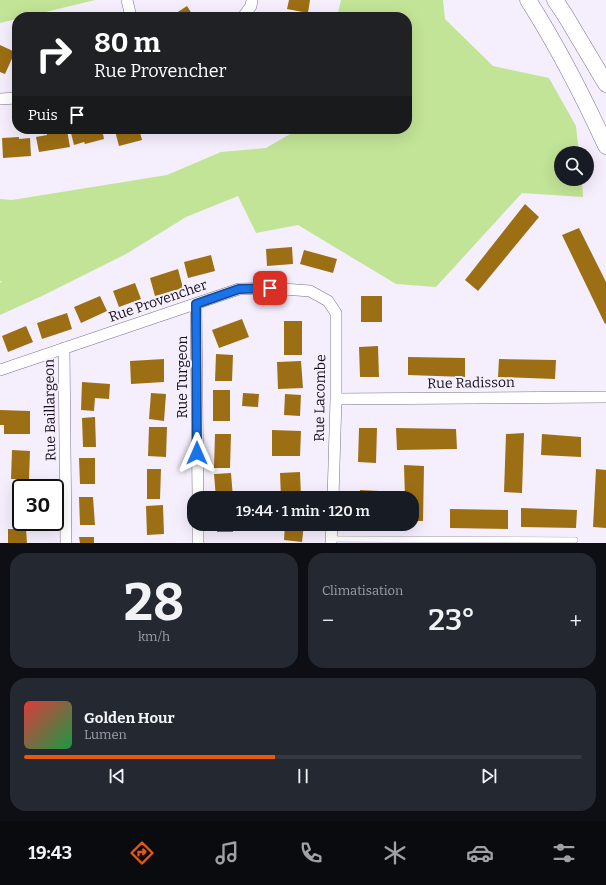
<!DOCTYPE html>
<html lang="fr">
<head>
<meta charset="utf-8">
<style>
  :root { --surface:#171b24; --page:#242831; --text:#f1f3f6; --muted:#9ea1a6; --line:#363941; --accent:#ea580c }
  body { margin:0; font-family:Bitter,serif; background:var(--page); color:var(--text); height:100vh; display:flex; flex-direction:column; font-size:15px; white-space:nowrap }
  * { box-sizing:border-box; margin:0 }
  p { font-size:13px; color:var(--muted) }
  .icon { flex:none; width:22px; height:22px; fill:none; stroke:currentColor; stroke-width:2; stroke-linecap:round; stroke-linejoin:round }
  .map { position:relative; height:543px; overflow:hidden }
  .details { display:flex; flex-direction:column; gap:10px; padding:10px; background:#0d0f14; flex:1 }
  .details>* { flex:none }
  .banner { position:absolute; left:12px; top:12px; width:400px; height:122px; border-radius:16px; box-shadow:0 4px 16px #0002; background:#202124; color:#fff; overflow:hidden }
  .fabs { position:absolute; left:554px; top:146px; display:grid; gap:8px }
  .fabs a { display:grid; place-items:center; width:40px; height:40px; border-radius:50%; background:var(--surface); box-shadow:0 4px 16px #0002; font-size:20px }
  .speed { position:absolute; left:12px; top:479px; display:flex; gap:8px; font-size:20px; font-weight:700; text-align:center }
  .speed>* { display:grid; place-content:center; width:52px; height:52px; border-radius:50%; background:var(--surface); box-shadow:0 4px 16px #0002; line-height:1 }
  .speed .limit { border:2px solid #111; border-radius:6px; background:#fff; color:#111 }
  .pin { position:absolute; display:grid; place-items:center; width:34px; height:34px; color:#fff; margin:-17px; border-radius:8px; box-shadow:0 2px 6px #0006 }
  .me { position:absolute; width:44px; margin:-22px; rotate:0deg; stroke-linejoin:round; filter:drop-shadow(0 0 3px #0008) }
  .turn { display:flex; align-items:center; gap:14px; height:84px; padding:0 16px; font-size:18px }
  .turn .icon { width:52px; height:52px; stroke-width:2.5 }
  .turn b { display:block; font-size:28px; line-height:34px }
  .then { display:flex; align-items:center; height:38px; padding:0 16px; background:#0003; gap:8px; font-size:15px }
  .big { font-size:30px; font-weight:600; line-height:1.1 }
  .details .widget { flex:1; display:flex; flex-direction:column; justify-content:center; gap:6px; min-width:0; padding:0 14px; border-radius:16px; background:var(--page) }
  .details .dial { align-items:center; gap:0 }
  .dial b { font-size:52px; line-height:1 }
  .song { display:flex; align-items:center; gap:12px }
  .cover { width:48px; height:48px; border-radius:6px; background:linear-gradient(135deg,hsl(0 70% 55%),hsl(140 70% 35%)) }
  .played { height:4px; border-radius:2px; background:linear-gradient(90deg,var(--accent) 45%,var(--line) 45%) }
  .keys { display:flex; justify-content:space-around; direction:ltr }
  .heat { display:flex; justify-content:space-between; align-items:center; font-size:22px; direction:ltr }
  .details .tiles { flex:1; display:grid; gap:10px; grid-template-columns:1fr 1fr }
  .widget:last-child { grid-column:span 2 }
  .trip { position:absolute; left:187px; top:491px; width:232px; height:40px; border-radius:16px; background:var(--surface); box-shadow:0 4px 16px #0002; font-weight:600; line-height:40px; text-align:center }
  .dock { display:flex; height:64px; justify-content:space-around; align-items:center; background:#090b0e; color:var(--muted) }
  .dock .icon { width:28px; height:28px }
  .dock .on { color:var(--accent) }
  .dock b { font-size:18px; color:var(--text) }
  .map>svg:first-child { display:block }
</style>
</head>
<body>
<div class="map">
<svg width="606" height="543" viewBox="0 0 606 543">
  <rect width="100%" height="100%" fill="#f5eefd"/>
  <!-- green -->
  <path fill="#c2e496" d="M0,0H95L25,17H17V19L0,23Z
    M341,0H443L445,19L493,66L549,78L576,126L579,153H561V179H582L583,197L522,193L436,287L396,284L298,225L256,233L238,196L186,217L126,254L42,296L0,315V283L2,281H0V199L12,200L167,175L221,152L266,148L299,129H407V17H337Z"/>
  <!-- building -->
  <path fill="#9d6f14" d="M289,0H310L308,13L287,9Z
    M187,6L194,17H170Z
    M0,45L15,52L5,74L0,72Z
    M70,129H102L104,139L85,144L84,142L74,145Z
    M109,129H139L142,140L119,146L115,131L110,132Z
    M67,130L70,147L39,152L36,137L47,135V134Z
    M19,137V139L30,138L31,156L3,158L2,138Z
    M525,204L539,217L478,291L465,280Z
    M579,228L606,282V323L605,324L562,235Z
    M292,247L293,264L267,266L266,249Z
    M304,250L337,259L333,273L300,264Z
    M211,255L215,271L188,278L184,262Z
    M178,269L183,288L155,296L150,278Z
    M135,283L141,299L119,307L113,291Z
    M100,296L107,311L81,323L74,307Z
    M361,296H382V322H361Z
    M67,313L72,329L42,339L37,323Z
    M242,319L249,337L219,348L212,330Z
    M284,321H302V355H284Z
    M26,326L33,342L8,352L2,336Z
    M378,346L379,377H360L359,347Z
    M216,354L233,355L232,381H215Z
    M408,357L465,358V377L408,375Z
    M164,359V382L131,384L130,361Z
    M499,359L556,360L555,379L498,377Z
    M301,361L303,388L278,389L277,362Z
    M82,382L110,384L109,399L95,398L94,411L81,410Z
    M213,390H230V421H213Z
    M151,393L166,394L164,421L149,419Z
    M243,393L259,394L258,407L242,406Z
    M285,394L301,395L300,416L284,415Z
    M0,410L30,411V434H4V425H0Z
    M95,417L96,447H83L82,418Z
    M149,427H167L166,457L148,456Z
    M359,428H377L376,463L358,462Z
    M396,428L456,429L457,449L397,450Z
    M272,430L301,431L300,456H272Z
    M524,433L522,493L504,492L506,434Z
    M215,434H231L230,468H214Z
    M542,434L581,437V457L541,455Z
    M12,450L30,451L29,479H11Z
    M79,458H95V484H80Z
    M404,465L424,466L423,521H412V498H405Z
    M147,469H161L160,499H147Z
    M596,469L606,470V528L593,527Z
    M300,472L301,498H281L280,473Z
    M231,473L233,498H216L214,474Z
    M360,490L379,491L378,498H360Z
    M12,492H21V517H12Z
    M79,497H93L95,525H80Z
    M163,505L164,534L147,535L146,506Z
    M521,508L577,510L576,528L521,527Z
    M450,509L508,510V529L450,528Z
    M217,524H233V532H217Z
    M285,524H304L302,542L284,540Z
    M8,529H26L27,543H8Z
    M79,537H94V543H80Z"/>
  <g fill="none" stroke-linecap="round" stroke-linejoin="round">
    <!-- lane casing -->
    <g stroke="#7c7188" stroke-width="6">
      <path id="lane" d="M331,539L575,540"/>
    </g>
    <!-- street casing -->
    <g stroke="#7c7188" stroke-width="12">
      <path id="street" d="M127,0L131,17
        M243,17L251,6L252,0
        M0,99L17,98
        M196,304L198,498
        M64,348L66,543
        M0,370L239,289L270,288L310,291L328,301L336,313V399L333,498
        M336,399L606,397
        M198,524V543
        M331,543L332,524"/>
    </g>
    <!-- secondary casing -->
    <g stroke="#7c7188" stroke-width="17">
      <path id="secondary" d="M528,0C558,47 583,96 606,146
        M555,0L565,15L606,84"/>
    </g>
    <!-- lane -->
    <use href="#lane" stroke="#fff" stroke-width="5.5"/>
    <!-- street -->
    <use href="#street" stroke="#fff" stroke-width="11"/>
    <!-- secondary -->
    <use href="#secondary" stroke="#fff" stroke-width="16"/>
  </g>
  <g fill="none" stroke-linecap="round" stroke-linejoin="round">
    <!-- route casing -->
    <g stroke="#114b97" stroke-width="10">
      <path id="route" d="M197,453L196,304L239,289L270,288"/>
    </g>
    <!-- route -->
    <use href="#route" stroke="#1a73e8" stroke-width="7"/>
  </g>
  <g text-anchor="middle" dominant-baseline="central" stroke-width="4" stroke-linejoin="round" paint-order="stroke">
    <!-- street labels -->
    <g font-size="14" fill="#141019" stroke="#f5eefd">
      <text transform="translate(158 301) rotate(-19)">Rue Provencher</text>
      <text transform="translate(182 377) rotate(-90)">Rue Turgeon</text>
      <text transform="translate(471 383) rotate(-1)">Rue Radisson</text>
      <text transform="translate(320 398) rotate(-89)">Rue Lacombe</text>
      <text transform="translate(50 410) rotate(-91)">Rue Baillargeon</text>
    </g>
  </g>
</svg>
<div class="fabs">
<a><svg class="icon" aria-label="search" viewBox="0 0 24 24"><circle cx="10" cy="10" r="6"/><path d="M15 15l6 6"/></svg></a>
</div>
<div class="speed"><div class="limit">30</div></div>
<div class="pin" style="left:270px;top:288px;background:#d93025"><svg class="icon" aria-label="arrive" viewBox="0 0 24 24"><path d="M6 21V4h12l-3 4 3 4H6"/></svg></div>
<svg class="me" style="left:197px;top:453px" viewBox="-20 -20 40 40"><path d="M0-17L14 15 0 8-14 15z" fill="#1a73e8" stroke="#fff" stroke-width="4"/></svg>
<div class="trip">19:44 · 1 min · 120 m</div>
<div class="banner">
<div class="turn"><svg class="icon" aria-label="right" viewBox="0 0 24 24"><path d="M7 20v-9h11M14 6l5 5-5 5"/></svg><div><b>80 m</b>Rue Provencher</div></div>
<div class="then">Puis<svg class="icon" aria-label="arrive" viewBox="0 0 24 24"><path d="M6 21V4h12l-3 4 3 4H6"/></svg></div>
</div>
</div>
<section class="details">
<div class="tiles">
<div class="widget dial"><b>28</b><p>km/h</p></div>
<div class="widget"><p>Climatisation</p>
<div class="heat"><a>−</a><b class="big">23°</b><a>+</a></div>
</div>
<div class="widget">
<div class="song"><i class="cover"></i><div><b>Golden Hour</b><p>Lumen</p></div></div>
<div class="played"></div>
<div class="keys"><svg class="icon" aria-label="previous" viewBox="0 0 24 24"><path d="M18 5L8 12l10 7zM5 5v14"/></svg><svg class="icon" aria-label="pause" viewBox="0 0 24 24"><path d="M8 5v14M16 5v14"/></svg><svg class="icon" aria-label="next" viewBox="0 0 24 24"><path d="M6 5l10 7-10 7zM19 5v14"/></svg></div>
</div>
</div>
</section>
<nav class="dock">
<b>19:43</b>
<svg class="icon on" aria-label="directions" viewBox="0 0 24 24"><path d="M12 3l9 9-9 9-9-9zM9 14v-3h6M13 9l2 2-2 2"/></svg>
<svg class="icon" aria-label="music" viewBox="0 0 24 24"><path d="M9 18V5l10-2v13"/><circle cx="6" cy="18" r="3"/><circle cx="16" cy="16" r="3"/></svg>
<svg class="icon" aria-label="phone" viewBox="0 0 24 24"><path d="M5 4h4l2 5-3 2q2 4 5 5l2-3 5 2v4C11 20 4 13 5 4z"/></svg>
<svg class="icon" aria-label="climate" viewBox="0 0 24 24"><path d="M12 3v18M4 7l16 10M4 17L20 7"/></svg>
<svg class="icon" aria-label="car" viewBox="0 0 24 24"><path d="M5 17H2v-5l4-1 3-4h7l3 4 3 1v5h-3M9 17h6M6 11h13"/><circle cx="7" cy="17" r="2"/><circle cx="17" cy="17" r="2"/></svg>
<svg class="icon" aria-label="filters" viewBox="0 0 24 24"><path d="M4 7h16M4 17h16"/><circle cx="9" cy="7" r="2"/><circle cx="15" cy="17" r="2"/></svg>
</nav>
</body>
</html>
